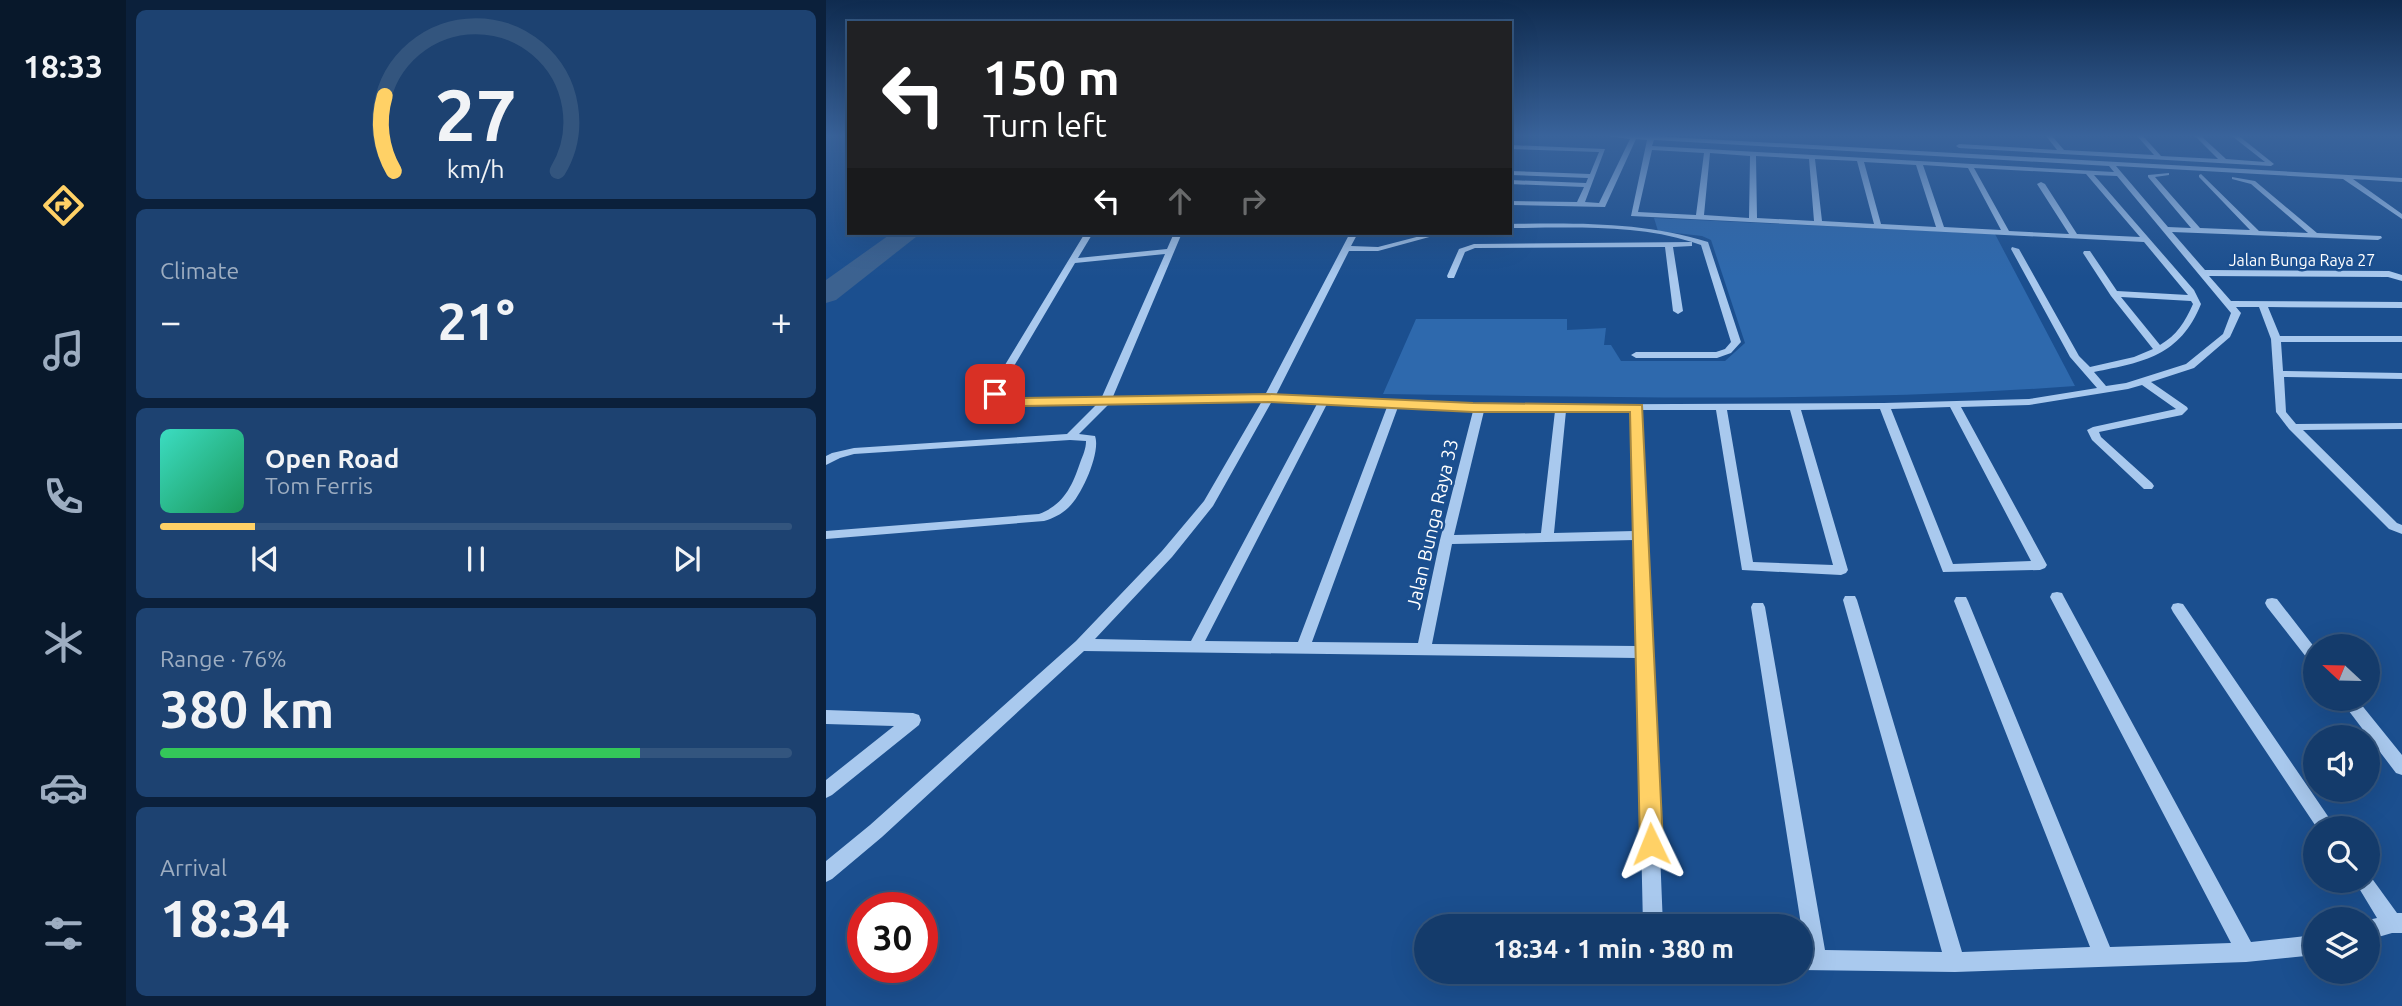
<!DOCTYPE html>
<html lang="en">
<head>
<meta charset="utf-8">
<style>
  :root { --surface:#143b6b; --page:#1d4271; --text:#f1f3f6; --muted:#9dadc1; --line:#33557e; --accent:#ffd166 }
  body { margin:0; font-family:Ubuntu,sans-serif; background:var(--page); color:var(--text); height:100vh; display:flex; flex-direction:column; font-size:26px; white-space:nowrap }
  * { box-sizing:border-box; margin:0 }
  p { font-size:23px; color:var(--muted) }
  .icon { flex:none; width:38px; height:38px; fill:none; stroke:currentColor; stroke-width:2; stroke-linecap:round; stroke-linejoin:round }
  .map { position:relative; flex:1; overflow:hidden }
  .details { display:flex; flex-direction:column; gap:10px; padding:10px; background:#0b203b; width:700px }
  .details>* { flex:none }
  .guide { position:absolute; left:21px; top:21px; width:665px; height:214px; border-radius:0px; box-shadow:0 7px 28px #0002,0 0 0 2px var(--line); background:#202124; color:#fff; overflow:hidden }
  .needle { width:46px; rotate:292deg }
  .fabs { position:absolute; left:1477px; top:634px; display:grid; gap:14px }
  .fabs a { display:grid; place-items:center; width:77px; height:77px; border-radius:50%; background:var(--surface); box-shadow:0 7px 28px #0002,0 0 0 2px var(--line); font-size:35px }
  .speed { position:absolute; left:21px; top:892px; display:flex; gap:14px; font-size:35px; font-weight:700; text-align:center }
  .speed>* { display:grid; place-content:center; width:91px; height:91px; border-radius:50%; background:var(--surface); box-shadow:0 7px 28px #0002,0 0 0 2px var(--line); line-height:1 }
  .speed .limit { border:10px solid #d22; background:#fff; color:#111 }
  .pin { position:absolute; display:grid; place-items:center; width:60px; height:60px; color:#fff; margin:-30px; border-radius:14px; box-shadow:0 4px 10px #0006 }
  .me { position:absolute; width:77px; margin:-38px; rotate:358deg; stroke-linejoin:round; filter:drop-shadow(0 0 5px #0008) }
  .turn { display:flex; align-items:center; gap:24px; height:147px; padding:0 21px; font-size:32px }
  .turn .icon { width:91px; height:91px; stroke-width:2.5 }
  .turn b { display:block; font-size:49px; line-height:60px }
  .lanes { display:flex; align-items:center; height:66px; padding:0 21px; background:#0003; justify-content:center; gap:35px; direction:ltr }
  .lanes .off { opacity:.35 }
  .big { font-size:52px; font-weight:600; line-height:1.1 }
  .details .widget { flex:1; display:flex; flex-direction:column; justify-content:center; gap:10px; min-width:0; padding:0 24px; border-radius:10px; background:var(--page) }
  .details .dial { align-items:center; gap:0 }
  .dial svg { height:182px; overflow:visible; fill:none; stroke:var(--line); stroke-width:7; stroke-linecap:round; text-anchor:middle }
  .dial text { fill:var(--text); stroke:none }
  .song { display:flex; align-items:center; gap:21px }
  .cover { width:84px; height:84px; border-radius:10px; background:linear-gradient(135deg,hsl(170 70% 55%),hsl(150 70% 35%)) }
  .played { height:7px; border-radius:4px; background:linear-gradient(90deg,var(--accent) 15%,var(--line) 15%) }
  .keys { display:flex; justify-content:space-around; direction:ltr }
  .heat { display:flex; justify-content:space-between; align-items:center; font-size:38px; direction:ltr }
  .charge { height:10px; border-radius:5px; background:linear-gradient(90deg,#34c759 76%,var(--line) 0) }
  .trip { position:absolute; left:588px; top:914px; width:399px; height:70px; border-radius:35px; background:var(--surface); box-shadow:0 7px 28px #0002,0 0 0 2px var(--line); font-weight:600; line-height:70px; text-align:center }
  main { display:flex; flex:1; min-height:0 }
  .dock { display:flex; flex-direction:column; width:126px; justify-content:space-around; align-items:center; background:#08182b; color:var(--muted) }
  .dock .icon { width:49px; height:49px }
  .dock .current { color:var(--accent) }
  .dock b { font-size:32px; color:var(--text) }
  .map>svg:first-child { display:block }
</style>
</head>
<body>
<main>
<nav class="dock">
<b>18:33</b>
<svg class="icon current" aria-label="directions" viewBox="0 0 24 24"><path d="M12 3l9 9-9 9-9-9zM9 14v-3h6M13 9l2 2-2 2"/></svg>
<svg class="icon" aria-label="music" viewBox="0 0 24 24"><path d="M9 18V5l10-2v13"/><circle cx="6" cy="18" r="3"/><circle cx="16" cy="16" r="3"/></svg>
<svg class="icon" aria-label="phone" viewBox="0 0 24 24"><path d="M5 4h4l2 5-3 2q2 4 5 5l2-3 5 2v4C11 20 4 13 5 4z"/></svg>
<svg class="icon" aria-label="climate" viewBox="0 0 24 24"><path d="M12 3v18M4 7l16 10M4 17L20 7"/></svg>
<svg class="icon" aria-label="car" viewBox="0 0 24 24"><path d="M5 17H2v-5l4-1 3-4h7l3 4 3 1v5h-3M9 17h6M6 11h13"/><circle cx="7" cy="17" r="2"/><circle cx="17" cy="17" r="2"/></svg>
<svg class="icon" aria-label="filters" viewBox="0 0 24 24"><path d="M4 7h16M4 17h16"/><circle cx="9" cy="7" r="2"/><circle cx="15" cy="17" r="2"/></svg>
</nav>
<section class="details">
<div class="widget dial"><svg viewBox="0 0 100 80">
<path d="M14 69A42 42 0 1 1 86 69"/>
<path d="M14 69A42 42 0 0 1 10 36" stroke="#ffd166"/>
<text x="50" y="56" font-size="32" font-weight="700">27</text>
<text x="50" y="72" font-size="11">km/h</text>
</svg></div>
<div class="widget"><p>Climate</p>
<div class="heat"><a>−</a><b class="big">21°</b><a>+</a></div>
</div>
<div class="widget">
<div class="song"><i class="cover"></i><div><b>Open Road</b><p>Tom Ferris</p></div></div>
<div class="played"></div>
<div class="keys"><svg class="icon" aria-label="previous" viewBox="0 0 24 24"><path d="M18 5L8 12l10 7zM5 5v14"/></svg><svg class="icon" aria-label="pause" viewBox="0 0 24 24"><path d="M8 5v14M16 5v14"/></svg><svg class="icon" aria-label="next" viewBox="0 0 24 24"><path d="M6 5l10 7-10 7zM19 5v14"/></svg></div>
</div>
<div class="widget"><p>Range · 76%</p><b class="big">380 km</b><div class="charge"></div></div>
<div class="widget"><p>Arrival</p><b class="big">18:34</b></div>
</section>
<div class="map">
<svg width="1576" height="1006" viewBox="0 0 1576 1006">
  <rect width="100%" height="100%" fill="#1b4f8f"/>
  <!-- green -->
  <path fill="#2e69ad" d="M828,218L1169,234L1249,386C1018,403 788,397 557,394L590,319H741V330L780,328L778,345H785L795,361H899L919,343L885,240L876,236L832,231Z"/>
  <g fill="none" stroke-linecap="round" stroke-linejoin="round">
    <!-- river -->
    <path fill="#3c6290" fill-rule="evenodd" d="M66,233H95L10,300L0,303V280Z"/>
    <!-- minor -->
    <path fill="#a9c9ee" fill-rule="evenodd" d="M782,136H825L1576,178V182L1527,179L1576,214V219L1517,179L1290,166L1342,227L1365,228L1322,177V175L1343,173V175L1329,177L1374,228L1424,230L1373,177V175L1375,174L1433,231L1482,233L1425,184L1406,179V177L1429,181L1491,233L1555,236L1556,238L1552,240L1346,232L1379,270L1563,271L1576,275V281L1562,277L1383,276L1405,301L1576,302V308L1442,307L1454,336H1576V342H1455L1457,371L1576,373V379L1458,377L1460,412L1470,424L1576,423V429L1477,430L1571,523L1576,525V534L1563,529L1463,429L1450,412L1445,339L1433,307H1410L1415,313L1404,337L1368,368L1325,382L1361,407L1362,409L1356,415L1273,432L1275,437L1326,483L1328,486L1326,489H1318L1266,440L1261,430L1267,427L1350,409L1316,385L1302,389L1203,405L1135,407L1221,565L1219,568L1214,570L1117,572L1054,409L975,410L1022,570L1020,573L1015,575L916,570L890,410H816L837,926H817L811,658L258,651L56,837L6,879L0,882V861L44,825L250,641L336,551L378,501L436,401L282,405L253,434L269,436C275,452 256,495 243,507C236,514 228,518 218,521L0,539V531L213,514C237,505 246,487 254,463C257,455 260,449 260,441L244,440L28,454L14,458L0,465V456L6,453L28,448L241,434L270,405L179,403L164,394L168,383L259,233H267L252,258L341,249L348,233H356L286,399L439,395L524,233H532L525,246L552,247L606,233H618L552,251H523L450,395L647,405L1058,403L1203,399L1271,388L1244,357L1185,249L1186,247L1193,249L1253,356L1264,367L1308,357L1327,349L1285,296L1257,253L1258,251H1264L1291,291L1362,295L1318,242L805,216L821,140L810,139L779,207L684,205V201L751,202L758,187L684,184V180L760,183L762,178L684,175V171L764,174L773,152L684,149V145L779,149L759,202L773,203L804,139ZM828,140L1283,166L1288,172L826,146ZM826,150L878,153L870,215L812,212ZM884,153L924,156L923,218L878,215ZM930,156L983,159L988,221L931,218ZM989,159L1031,161L1048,224L996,221ZM1038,162L1090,165L1110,227L1055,224ZM1097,165L1142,168L1175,230L1118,227ZM1148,168L1260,174L1314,237L1251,234L1219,184L1215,182L1211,184L1243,234L1183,231ZM1268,175L1291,176L1405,313L1397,334L1360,364L1300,383L1280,386L1268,372C1318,362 1354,356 1375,304L1368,290ZM339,254L275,399L181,397L175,393L178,383L249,263ZM1295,297L1365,301L1367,304C1359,322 1351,335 1334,345ZM446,401L491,404L365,641L269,639L346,557L387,506ZM501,404L561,407L472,642L379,641ZM572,407L647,411L614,540L592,643L486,642ZM1124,407L1205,561L1127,564L1065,409ZM806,410L808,531L728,533L740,411ZM901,410H964L1007,565L927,562ZM658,411H729L715,533L628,535ZM809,540L811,646L606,644L626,544Z
      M1220,136H1226L1238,150L1328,155L1311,136H1317L1335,156L1392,159L1369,136H1375L1400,159L1439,162L1406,136H1413L1448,164L1445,166L1133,148L1130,146L1133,144L1231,150Z
      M684,224C751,223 818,222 882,242L915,342L905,353L891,358H810L805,355L810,352H890L899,349L905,342L875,245L866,242V246L847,247L857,311L852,314L847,311L839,247L649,248L639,252L628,278H622L621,276L633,249L648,244L866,242C808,224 744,228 684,228Z
      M1231,592L1236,593L1238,597L1425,942L1489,935V955L1420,962L1129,972L975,970V950H979L925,607L927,603H937L939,607L999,950L1116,952L1017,600L1019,596H1029L1031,600L1136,952L1264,947L1128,601L1130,597H1140L1142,601L1284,947L1405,943L1224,597L1226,593Z
      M1446,598L1451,599L1489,648V664L1484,662L1441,607L1439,603L1441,599Z
      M1352,603L1357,604L1510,828H1491L1347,612L1345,608L1347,604Z
      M1513,698H1530L1576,755V775L1570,773Z
      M0,710L87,713L93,715L95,720L93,725L6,795L0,798V780L68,726L0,724Z
      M1542,873L1571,913H1576V933H1566L1542,940V920L1551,918L1528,880H1542Z"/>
  </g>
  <!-- sky -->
  <linearGradient id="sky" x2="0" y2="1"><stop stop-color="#0f2b4f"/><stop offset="0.49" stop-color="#39639b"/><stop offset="1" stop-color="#39639b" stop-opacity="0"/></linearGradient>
  <rect width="1576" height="277" fill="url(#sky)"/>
  <!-- route -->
  <path fill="#ffd166" stroke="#a68842" stroke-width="2" d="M169,390L182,396L197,398L443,394L647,403L816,405L837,844L833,851L825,855L817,851L814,844L804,412H647L443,402L197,406L174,403L162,394Z"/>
  <g text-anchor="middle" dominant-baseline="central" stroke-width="5" stroke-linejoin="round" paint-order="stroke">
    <!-- far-street labels -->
    <g font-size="16" fill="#fff" stroke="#1b4f8f">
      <text x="1476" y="260">Jalan Bunga Raya 27</text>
    </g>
    <!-- street labels -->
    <g font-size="19" fill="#fff" stroke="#1b4f8f">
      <text transform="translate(606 524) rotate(-77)">Jalan Bunga Raya 33</text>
    </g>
  </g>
</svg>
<div class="fabs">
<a><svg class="needle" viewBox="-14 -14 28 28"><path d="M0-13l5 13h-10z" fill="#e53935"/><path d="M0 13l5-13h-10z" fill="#9dadc1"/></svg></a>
<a><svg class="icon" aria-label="sound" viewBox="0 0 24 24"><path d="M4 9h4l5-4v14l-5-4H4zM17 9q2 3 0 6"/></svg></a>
<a><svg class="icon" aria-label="search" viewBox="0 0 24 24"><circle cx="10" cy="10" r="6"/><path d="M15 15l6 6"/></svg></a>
<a><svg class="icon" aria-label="layers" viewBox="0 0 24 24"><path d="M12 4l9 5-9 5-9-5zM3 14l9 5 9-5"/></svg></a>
</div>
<div class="speed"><div class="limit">30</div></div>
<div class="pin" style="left:169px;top:394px;background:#d93025"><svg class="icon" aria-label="arrive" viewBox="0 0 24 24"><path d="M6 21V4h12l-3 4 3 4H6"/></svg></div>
<svg class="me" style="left:825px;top:844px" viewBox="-20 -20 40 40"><path d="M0-17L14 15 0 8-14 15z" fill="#ffd166" stroke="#fff" stroke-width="4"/></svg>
<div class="trip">18:34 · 1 min · 380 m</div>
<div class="guide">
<div class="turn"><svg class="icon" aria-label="left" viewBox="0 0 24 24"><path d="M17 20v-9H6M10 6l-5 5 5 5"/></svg><div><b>150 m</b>Turn left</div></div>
<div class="lanes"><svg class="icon" aria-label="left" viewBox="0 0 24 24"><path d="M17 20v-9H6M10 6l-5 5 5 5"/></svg><svg class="icon off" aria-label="ahead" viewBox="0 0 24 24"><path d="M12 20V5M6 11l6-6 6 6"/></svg><svg class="icon off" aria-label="right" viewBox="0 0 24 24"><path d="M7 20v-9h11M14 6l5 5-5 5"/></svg></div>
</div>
</div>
</main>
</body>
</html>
